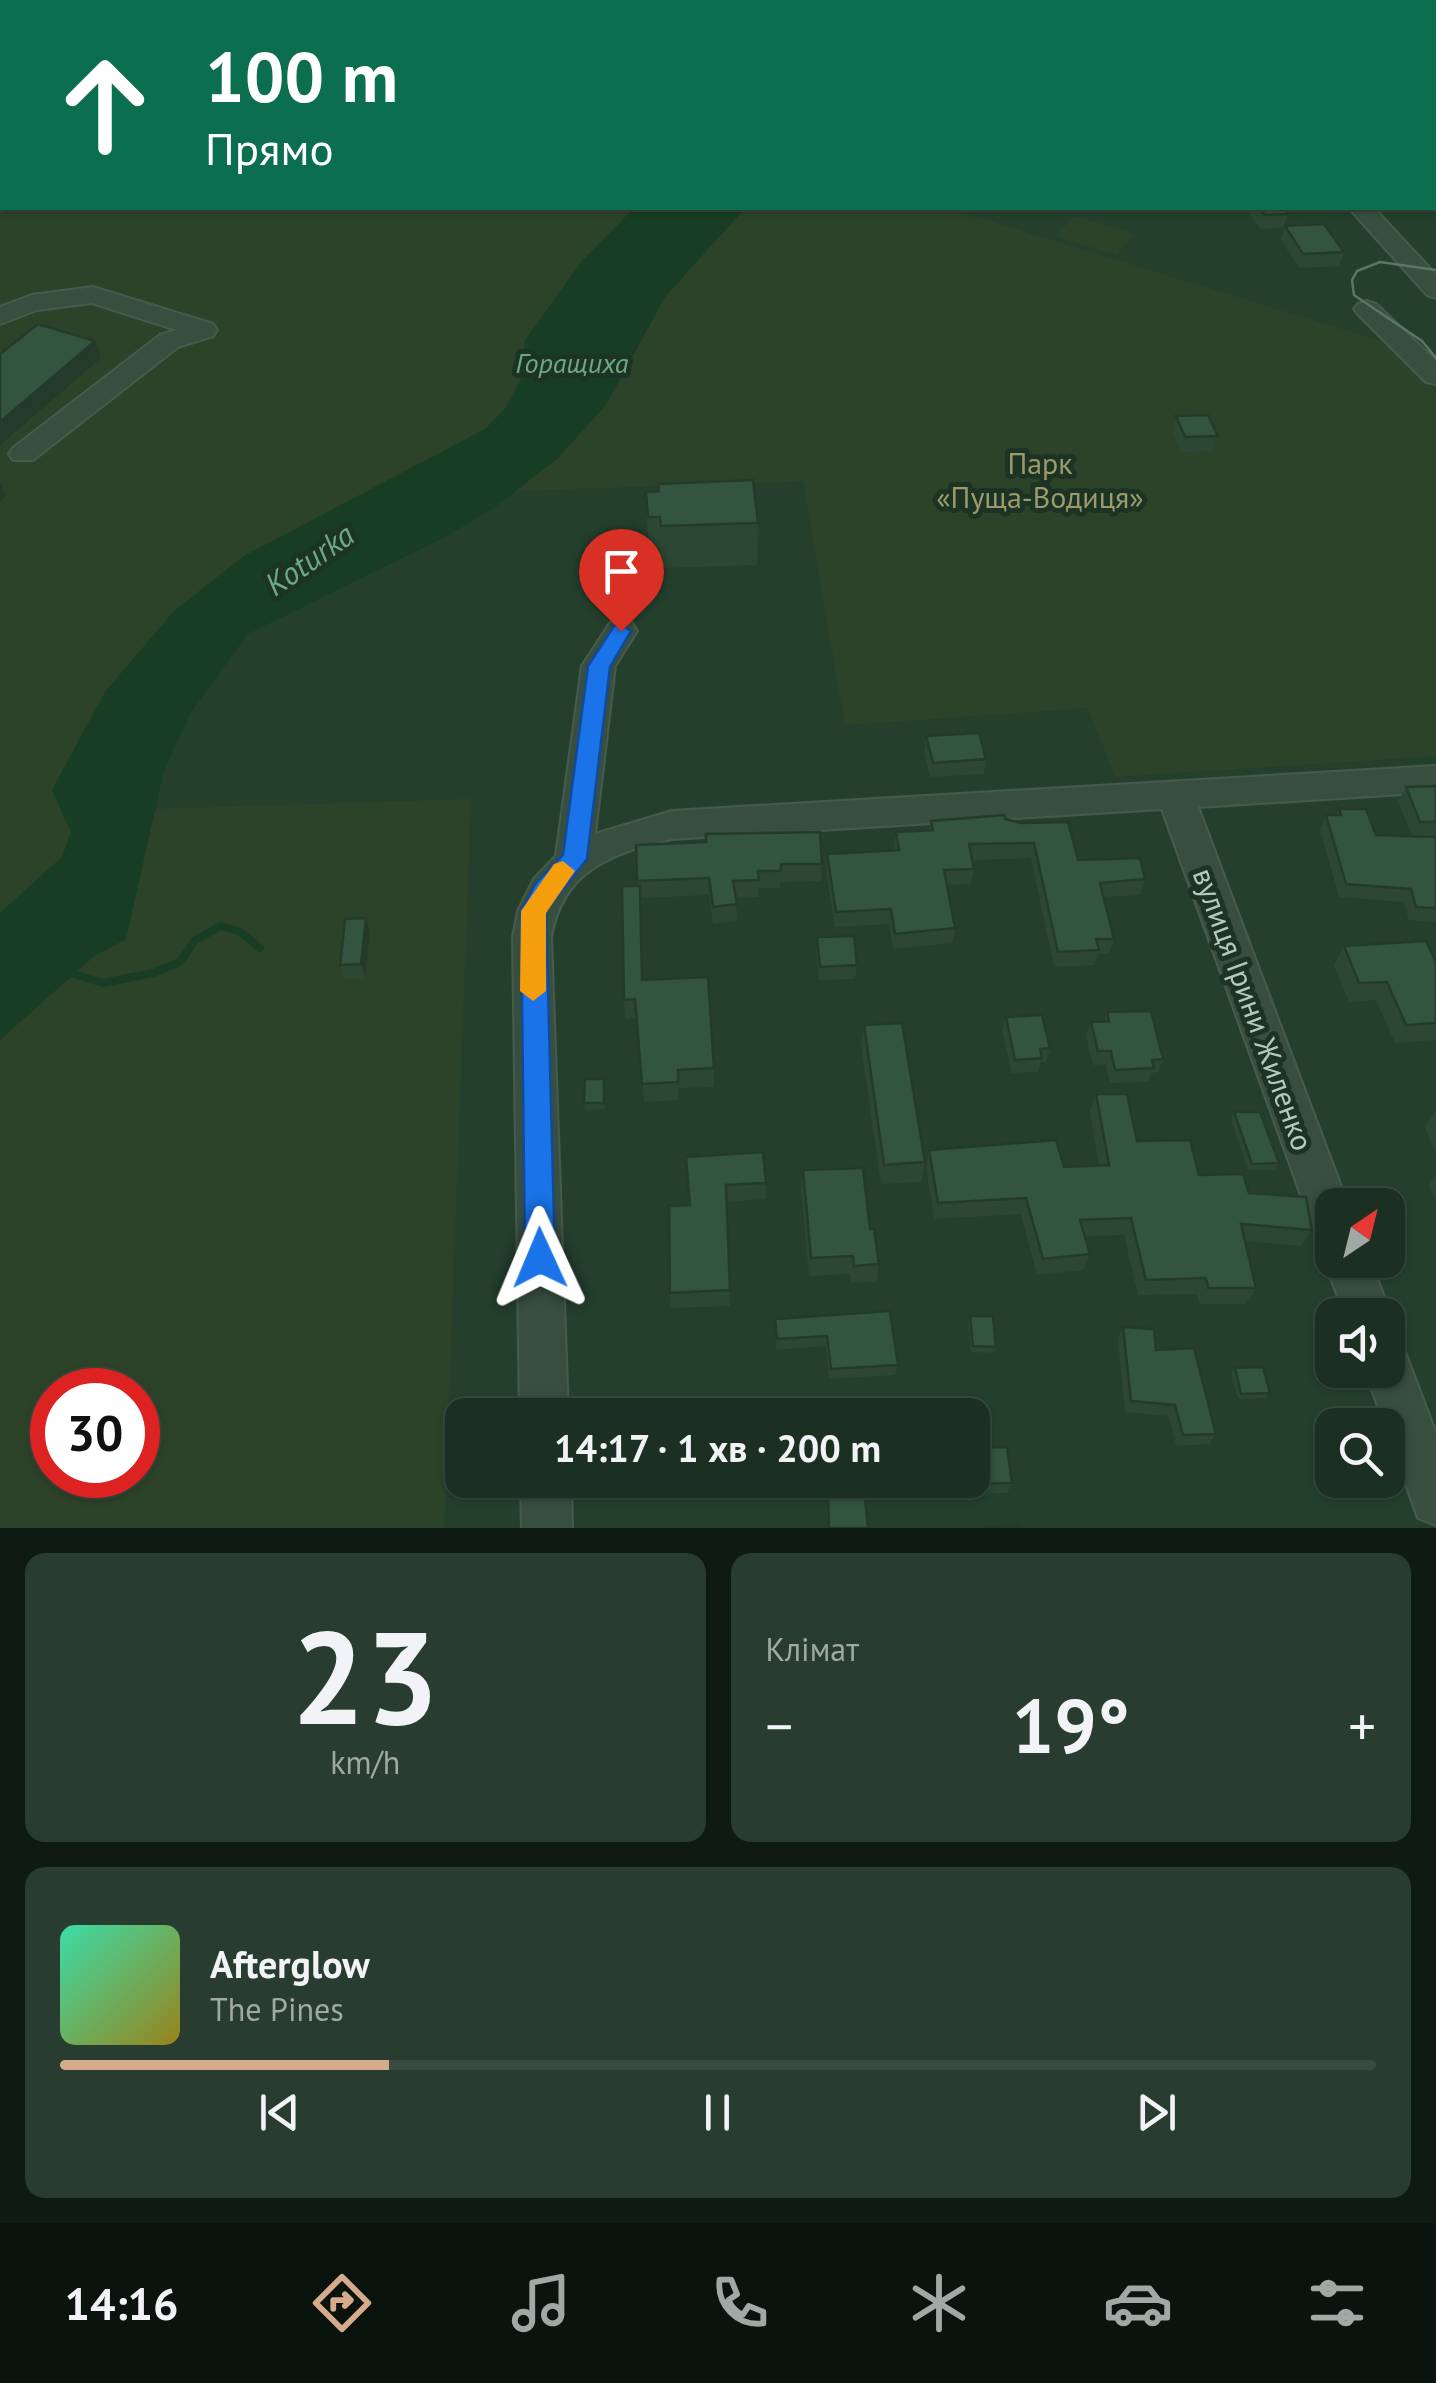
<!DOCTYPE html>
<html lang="uk">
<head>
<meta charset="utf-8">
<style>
  :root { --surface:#1b3022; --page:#283c2f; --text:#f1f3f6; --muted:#a0a9a5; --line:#394b40; --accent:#d6ab8b }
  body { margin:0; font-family:"PT Sans",sans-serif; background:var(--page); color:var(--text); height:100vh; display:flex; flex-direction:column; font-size:38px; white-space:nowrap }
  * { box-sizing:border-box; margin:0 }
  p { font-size:32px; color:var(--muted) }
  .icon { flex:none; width:55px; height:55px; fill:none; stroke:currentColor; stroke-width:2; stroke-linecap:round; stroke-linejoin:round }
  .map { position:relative; height:1528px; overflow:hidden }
  .side { display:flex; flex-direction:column; gap:25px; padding:25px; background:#0f1a13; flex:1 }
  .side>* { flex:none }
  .guide { position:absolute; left:0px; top:0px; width:1438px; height:210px; box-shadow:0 2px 8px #0004,0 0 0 2px var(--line); background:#0b6e4f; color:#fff; overflow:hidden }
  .needle { width:65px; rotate:35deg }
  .controls { position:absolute; left:1315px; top:1188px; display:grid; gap:20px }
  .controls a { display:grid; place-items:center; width:90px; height:90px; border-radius:20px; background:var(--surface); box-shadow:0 2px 8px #0004,0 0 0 2px var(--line); font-size:50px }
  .speed { position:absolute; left:30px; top:1368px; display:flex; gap:20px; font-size:50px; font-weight:700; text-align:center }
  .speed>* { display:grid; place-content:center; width:130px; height:130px; border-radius:50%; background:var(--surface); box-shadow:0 2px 8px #0004,0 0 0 2px var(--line); line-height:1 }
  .speed .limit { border:15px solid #d22; background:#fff; color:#111 }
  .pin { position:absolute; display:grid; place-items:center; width:85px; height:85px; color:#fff; margin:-102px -42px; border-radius:50% 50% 50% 0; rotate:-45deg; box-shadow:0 0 10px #0007 }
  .pin .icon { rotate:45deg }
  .me { position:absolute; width:110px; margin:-55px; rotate:359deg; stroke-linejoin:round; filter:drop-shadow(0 0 8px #0008) }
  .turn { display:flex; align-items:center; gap:35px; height:210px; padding:0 40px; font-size:45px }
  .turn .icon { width:130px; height:130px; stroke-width:2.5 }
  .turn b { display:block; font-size:70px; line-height:85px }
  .big { font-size:75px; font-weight:800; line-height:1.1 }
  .side .card { flex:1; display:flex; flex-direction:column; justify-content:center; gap:15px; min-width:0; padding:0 35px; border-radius:20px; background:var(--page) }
  .side .dial { align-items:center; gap:0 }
  .dial b { font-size:130px; line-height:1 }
  .song { display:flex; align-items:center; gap:30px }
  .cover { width:120px; height:120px; border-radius:15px; background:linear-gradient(135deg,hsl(160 70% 55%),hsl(50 70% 35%)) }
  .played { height:10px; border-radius:5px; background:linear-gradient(90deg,var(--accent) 25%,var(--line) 25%) }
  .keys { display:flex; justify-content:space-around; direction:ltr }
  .heat { display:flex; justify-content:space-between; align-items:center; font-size:55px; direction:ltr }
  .side .tiles { flex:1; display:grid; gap:25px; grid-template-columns:1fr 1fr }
  .card:last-child { grid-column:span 2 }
  .trip { position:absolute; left:445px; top:1398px; width:545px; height:100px; border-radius:20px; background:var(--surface); box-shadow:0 2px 8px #0004,0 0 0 2px var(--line); font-weight:800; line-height:100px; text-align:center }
  .dock { display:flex; height:160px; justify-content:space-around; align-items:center; background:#0b130e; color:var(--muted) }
  .dock .icon { width:70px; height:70px }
  .dock .on { color:var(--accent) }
  .dock b { font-size:45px; color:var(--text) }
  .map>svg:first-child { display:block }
</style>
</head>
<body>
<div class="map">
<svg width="1436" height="1528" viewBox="0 0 1436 1528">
  <rect width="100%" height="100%" fill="#24402d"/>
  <!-- green -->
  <path fill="#2d4329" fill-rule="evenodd" d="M0,0L824,2H2V208H634L582,261L525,340L521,379L505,409L485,429L244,556L174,611L105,692L52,790L71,832L62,857L0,913Z
    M745,208H947L1407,349L1436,391V756L1115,777L1088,708L845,725L803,481L513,491L557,459L606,405L665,297Z
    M1075,216L1135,234L1116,255L1055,236Z
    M471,799L444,1528H0V1040L93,957L126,939L154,809ZM52,1390H138V1475H52Z"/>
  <!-- water -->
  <path fill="#173e24" d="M634,208H745L665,297L606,405L557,459L494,508L445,537L248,634L190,714L164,771L126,939L93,957L0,1040V913L62,857L71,832L52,790L105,692L174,611L244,556L485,429L505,409L521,379L525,340L582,261Z"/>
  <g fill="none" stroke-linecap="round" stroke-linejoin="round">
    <!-- stream -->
    <path stroke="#173e24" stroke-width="8" d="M67,972L103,983L153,973L180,962L195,940L221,926L239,931L260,948"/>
    <!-- minor casing -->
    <g stroke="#455b4d" stroke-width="4">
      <path id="minor" d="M1200,0H1220L1222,2H1202Z
        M1349,208H1374L1436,275V298L1427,295Z
        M93,287L213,324L217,330L213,336L178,347L33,460H13L9,454L13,448L160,335L177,330L92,303L37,310L0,324V307L32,295Z
        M1367,301L1376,304L1436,361V384L1426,382L1358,314L1354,309L1358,304Z
        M621,620L632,623L637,631L615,666L595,834L672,811L1436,766V792L1198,807L1348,1205H1332V1241L1316,1235L1310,1220L1162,809L672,839C612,853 563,870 551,937L568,1415H520L513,937L518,911L534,879L556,856L582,666L610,623Z
        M1331,1245L1332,1260H1370L1391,1315L1388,1323V1315H1345L1324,1260Z
        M1388,1345L1405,1352L1436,1434V1525L1418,1518L1365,1370H1388Z
        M521,1480H571L572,1528H522Z"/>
    </g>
    <!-- minor -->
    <use href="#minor" fill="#384f40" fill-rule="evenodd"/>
    <!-- tram -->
    <path stroke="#5a7664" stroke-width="2.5" d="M1436,270L1380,262L1357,271L1352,280L1354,295L1422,341L1436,358"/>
  </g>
  <!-- wall -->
  <path fill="#2c4835" d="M1435,10H1436V137L1435,136Z
    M1246,208H1283L1288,214L1283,228L1261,229Z
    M1285,226L1344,252L1339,266L1299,268L1281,240Z
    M1176,416L1218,436L1213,451L1181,452L1172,430Z
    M646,492L758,523L757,565L662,568V559L649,560Z
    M926,736L986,759L984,774L930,777L924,751Z
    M1436,786V922L1409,920L1404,902L1339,897L1320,829L1326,815H1336L1339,809L1376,835L1412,836L1398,801L1406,787Z
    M1005,819L1078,860L1145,879L1140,895L1103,897L1114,939L1109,954H1098L1094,965L1054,967L1031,858L972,860L974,869L971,884L947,885L955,928L952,943L893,949L889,924L835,927L826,869L827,854L894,850L896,832L929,830L931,821Z
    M636,845L822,864L821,881L780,882V888H759L758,897L736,898L737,921L713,924L709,895L640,898L643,980L714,1068V1087L678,1088L679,1100L644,1102L636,1018L625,1019L624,1000L637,886Z
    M366,918L370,932L365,978L344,979L340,965Z
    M817,937L857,965L855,979L819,980L816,951Z
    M1344,946L1436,962V1040L1395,1043L1376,1000L1349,1002L1334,965Z
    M1107,1012L1163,1059L1158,1072L1152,1073L1148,1082L1110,1083L1106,1064L1093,1065L1086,1036L1091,1022H1103Z
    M1006,1017L1050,1048L1046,1062H1041L1038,1072L1012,1073L1002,1030Z
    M864,1025L925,1162L921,1182L881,1184L861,1045Z
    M605,1086V1109L585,1110L584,1103Z
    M1096,1094L1137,1141L1199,1175L1249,1193L1312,1230L1301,1246L1245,1241L1256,1288L1246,1304H1200L1197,1294L1138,1295L1124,1235L1085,1236L1090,1254L1083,1270L1037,1275L1021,1214L934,1219L926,1167L929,1150L1064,1167L1099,1165L1090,1111Z
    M1436,1111V1153L1425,1127Z
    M1234,1112L1279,1163L1275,1170H1248L1231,1119Z
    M686,1157L766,1183L765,1199L727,1202L730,1306L671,1308L670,1293L689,1205Z
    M803,1170L870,1229L879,1264L876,1282L851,1283L850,1274L809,1276L801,1189Z
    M1436,1176V1201L1429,1185Z
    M890,1311L898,1365L895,1375L829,1379L826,1346L776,1350L775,1319Z
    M970,1316L996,1347L994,1353L971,1352L968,1322Z
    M1123,1327L1156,1350L1216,1434L1209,1444L1176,1446L1169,1416L1125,1412L1118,1339Z
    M1235,1368L1270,1393L1266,1398L1238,1399L1231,1373Z
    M980,1448L1012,1483L1007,1493L899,1495L898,1480H972Z"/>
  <!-- shaded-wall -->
  <path fill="#243b2b" d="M95,341L101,358L0,445V422Z
    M0,482L6,496L0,501Z
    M366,918L370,932L365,978L361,964Z"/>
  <!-- building -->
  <path fill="#33543e" stroke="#243b2b" stroke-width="2.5" d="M1435,51L1436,53V105L1435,104Z
    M1260,208H1283L1288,214L1265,215Z
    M1324,224L1344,252L1303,254L1285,226Z
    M38,324L95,341L0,422V354Z
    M1208,415L1218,436L1185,437L1176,416Z
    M753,480L758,523L661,526L660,517H648L646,492L659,491L658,484Z
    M979,733L986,759L933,763L926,736Z
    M1436,786V822H1420L1406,787Z
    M1339,809H1366L1376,835L1436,837V908L1416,907L1411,889L1346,884L1326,815H1341Z
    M1004,815L1005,819L1021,823L1068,822L1078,860L1140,858L1145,879L1100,883L1114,939H1096L1099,950L1058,952L1034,843L969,844L974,869L944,870L955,928L895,934L891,909L836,912L827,854L899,850L896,832L933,830L931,821Z
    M820,832L822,864H781V871H758L759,880L733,881L737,904L713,907L709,878L637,881L636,845L706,842V834Z
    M622,886H640L642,980L708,977L714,1068L678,1070V1082L642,1084L635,999L624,1000Z
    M366,918L361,964L340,965L345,919Z
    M854,936L857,965L820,967L817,937Z
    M1426,941L1436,962V1023L1406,1025L1387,982L1359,983L1344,946Z
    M1151,1011L1163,1059L1152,1060L1154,1068L1115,1070L1111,1051H1098L1091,1022L1109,1021L1107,1012Z
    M1042,1015L1050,1048L1040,1049L1042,1058L1015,1060L1006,1017Z
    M902,1023L925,1162L884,1165L864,1025Z
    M585,1079H604V1103H584Z
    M1096,1094H1127L1137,1141L1190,1140L1199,1175L1243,1174L1249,1193L1306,1197L1312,1230L1241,1224L1256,1288H1208L1206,1278L1146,1280L1131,1218L1080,1220L1090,1254L1043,1259L1026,1198L938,1203L929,1150L1056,1140L1064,1167L1109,1165Z
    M1234,1112H1260L1279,1163L1252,1164Z
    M763,1152L766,1183L726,1185L730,1290L670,1293L669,1206L690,1205L686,1157Z
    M863,1168L870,1229H874L879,1264L854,1266L853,1256L811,1258L803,1170Z
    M890,1311L898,1365L831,1369L827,1336L777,1339L775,1319Z
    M970,1316H993L996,1347L973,1346Z
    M1123,1327L1154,1329L1156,1350L1194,1348L1216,1434L1183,1435L1175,1405L1131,1401Z
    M1263,1367L1270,1393L1241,1394L1235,1368Z
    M972,1422H977L980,1448L1007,1447L1012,1483L902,1485L901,1480H972Z
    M828,1498H865L868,1528H829Z
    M1019,1525L1020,1528H981Z"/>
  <!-- route -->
  <path fill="#1a73e8" stroke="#114b97" stroke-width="2.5" d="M621,624L631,631L610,667L587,859L546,911L555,1258L550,1268L540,1272L530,1268L525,1258L521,911L536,883L563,855L588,666L614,626Z"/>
  <!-- slow -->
  <path fill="#f59e0b" d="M563,861L575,871L546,913V991L533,1001L520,991L521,911L554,864Z"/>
  <g text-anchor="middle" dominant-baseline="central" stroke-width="10" stroke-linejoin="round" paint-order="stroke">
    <!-- far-water labels -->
    <g font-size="28" font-style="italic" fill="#6da981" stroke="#1d3425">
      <text x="572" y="362">Горащиха</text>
    </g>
    <!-- park labels -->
    <g font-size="30" fill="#9b9b6b" stroke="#1d3425">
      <text x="1040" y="462">Парк<tspan x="1040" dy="34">«Пуща-Водиця»</tspan></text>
    </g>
    <!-- street labels -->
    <g font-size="30" fill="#b5cabd" stroke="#1d3425">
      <text transform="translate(1254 1009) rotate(70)">вулиця Ірини Жиленко</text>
    </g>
    <!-- water labels -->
    <g font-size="32" font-style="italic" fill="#6da981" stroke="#1d3425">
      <text transform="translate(309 559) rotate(-35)">Koturka</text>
    </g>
  </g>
</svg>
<div class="controls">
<a><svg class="needle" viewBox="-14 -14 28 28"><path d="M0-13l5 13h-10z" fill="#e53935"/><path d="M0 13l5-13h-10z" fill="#a0a9a5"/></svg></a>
<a><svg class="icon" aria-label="sound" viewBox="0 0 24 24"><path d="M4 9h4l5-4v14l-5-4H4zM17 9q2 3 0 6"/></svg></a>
<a><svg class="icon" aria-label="search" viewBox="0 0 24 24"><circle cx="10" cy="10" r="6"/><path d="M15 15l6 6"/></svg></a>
</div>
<div class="speed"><div class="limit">30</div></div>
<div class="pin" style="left:621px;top:631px;background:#d93025"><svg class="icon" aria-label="arrive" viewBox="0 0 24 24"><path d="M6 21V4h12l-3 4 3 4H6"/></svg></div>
<svg class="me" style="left:540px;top:1258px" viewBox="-20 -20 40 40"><path d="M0-17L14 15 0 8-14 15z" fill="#1a73e8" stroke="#fff" stroke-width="4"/></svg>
<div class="trip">14:17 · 1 хв · 200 m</div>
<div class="guide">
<div class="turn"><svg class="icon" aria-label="ahead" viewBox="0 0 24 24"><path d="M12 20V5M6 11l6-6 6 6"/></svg><div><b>100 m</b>Прямо</div></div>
</div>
</div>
<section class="side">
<div class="tiles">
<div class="card dial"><b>23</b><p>km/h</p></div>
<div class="card"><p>Клімат</p>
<div class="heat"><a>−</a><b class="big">19°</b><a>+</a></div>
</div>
<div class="card">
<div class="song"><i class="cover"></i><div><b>Afterglow</b><p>The Pines</p></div></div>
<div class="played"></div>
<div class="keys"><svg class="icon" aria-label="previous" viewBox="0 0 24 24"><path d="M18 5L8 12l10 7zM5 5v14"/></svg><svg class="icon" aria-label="pause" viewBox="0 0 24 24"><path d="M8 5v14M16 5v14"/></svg><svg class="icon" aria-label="next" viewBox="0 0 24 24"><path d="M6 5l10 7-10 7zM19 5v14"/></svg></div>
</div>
</div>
</section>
<nav class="dock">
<b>14:16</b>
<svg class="icon on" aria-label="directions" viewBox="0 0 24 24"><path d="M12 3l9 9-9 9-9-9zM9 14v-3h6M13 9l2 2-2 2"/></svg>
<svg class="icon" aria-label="music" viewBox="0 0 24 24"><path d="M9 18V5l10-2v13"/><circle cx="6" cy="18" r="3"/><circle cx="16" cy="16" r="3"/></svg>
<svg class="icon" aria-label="phone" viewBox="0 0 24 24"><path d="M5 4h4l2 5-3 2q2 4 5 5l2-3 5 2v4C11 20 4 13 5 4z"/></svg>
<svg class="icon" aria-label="climate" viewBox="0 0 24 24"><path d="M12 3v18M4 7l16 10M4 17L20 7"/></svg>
<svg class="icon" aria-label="car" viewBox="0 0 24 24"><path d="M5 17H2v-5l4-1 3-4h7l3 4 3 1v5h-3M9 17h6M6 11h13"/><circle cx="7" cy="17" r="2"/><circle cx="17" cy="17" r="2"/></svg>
<svg class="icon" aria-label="filters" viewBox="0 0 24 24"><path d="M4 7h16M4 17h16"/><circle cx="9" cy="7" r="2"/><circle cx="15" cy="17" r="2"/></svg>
</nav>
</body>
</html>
